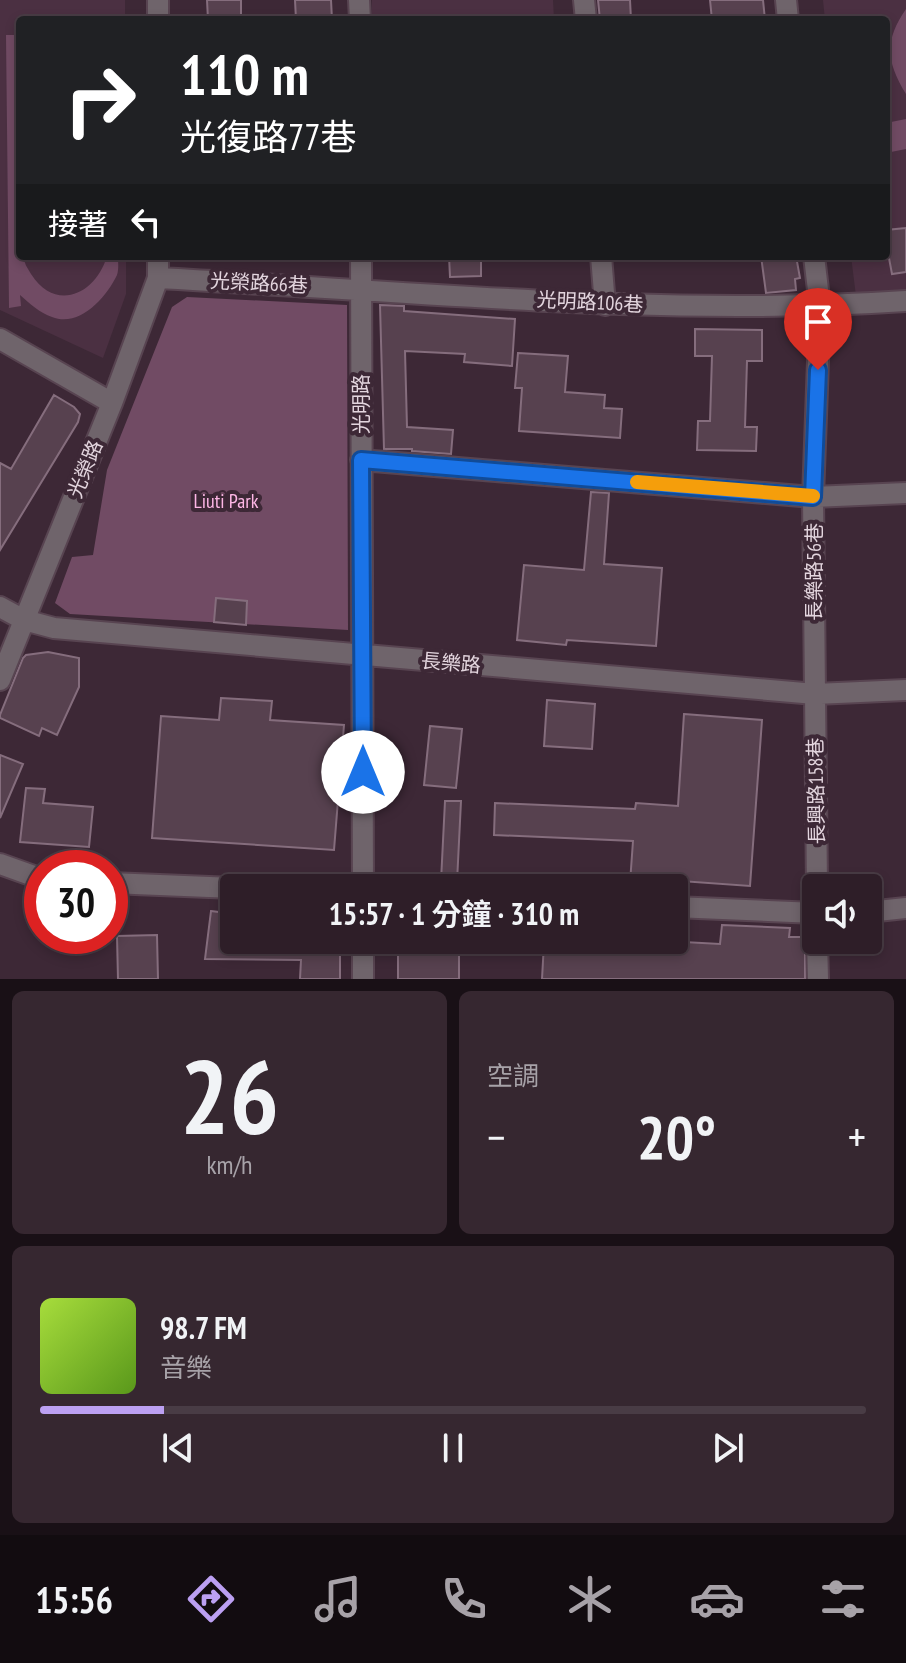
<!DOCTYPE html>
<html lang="zh-TW">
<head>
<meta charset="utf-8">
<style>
  :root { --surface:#2e1e28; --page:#362730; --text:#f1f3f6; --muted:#a7a2a8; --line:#493c45; --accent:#bca0f2 }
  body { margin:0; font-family:"PT Sans Narrow","Noto Sans TC",sans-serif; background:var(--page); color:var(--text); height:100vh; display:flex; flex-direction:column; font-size:30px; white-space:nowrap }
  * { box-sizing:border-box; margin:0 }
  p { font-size:26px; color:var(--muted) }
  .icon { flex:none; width:44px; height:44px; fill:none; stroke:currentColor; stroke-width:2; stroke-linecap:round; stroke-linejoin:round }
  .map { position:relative; height:979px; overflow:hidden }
  .panel { display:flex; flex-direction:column; gap:12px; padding:12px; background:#191016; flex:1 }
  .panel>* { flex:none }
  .guide { position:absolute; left:16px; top:16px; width:874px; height:244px; border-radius:8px; box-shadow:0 4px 12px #0003,0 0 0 2px var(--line); background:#202124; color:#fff; overflow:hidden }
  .buttons { position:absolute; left:802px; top:874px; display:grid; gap:16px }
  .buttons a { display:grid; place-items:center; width:80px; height:80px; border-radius:8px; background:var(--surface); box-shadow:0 4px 12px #0003,0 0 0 2px var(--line); font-size:40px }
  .speed { position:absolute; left:24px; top:850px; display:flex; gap:16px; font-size:40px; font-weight:700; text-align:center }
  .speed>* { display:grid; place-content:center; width:104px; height:104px; border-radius:50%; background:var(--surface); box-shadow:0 4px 12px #0003,0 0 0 2px var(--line); line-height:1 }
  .speed .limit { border:12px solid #d22; background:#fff; color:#111 }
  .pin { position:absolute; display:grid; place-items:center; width:68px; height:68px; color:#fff; margin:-82px -34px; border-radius:50% 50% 50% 0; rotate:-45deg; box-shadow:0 0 8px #0007 }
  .pin .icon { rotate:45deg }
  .me { position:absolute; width:88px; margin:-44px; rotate:0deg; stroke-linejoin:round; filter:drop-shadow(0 0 6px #0008) }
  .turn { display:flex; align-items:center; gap:28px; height:168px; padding:0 32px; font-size:36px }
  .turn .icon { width:104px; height:104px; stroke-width:2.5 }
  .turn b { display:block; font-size:56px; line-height:68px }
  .then { display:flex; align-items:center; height:76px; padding:0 32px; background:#0003; gap:16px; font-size:30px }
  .big { font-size:60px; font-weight:600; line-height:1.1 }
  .panel .widget { flex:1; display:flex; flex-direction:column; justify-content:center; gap:12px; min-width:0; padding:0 28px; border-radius:12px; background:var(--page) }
  .panel .dial { align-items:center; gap:0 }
  .dial b { font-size:104px; line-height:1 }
  .song { display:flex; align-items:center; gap:24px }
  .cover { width:96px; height:96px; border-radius:12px; background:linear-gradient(135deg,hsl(80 70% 55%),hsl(90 70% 35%)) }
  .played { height:8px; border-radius:4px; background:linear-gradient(90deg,var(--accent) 15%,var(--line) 15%) }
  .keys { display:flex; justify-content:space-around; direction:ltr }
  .heat { display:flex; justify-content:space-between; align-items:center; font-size:44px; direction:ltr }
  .panel .tiles { flex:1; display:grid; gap:12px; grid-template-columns:1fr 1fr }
  .widget:last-child { grid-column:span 2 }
  .trip { position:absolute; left:220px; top:874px; width:468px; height:80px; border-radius:8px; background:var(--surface); box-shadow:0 4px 12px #0003,0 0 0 2px var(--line); font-weight:600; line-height:80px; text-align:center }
  .tabs { display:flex; height:128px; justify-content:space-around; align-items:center; background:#120c10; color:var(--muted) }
  .tabs .icon { width:56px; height:56px }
  .tabs .on { color:var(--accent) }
  .tabs b { font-size:36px; color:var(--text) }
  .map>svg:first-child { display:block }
</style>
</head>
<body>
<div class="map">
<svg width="906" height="979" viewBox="0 0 906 979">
  <rect width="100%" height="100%" fill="#3d2836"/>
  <!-- built -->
  <path fill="#4b3042" d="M0,0H125V20H20V256H126V294L103,358L0,310Z
    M372,0H553L554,20H372Z
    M823,0H906V291L856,296L851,256H886V20H825Z"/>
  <!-- green -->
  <path fill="#714b64" d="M906,9V94C886,61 884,41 906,9Z
    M6,35H20V256H24C24,264 27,267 31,274C56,313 96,294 107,256H118C118,262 119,269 117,275C106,298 79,328 52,317C40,313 29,303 20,295L21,306L9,308Z
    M906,119V149L886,153V123Z
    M187,297L347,305L348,630L70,614L55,603L72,557L93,555L107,470L172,307Z"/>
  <!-- building -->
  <path fill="#57414f" stroke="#856d7d" stroke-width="2" d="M207,0H241V20H208Z
    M295,0H331L332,20H296Z
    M598,0H630L631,20H600Z
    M710,0H763L765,20H712Z
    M906,228V272L892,274L889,258L886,259V230Z
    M449,256H481V276L450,277Z
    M761,256H796L800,278L795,279L796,290L766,293Z
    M380,305L404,306V311L515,319L512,366L464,362L465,354L405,351L407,427L453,430L451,454L412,451V449H384Z
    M695,329L762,330V361H747L745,427H757L756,451L697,450L698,421H710L712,356H695Z
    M518,353L568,356L565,392L605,395L604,408L622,409L620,438L519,431L522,388H515Z
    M54,395L74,407L80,414L78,422L0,550V463L11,469Z
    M591,492L609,493L604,564L662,568L656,646L567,640L566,645L517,640L524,565L584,570Z
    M216,598L247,601L246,625L214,622Z
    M48,652L79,658V687L57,735L42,728L39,736L0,718V715L23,658L26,655Z
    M221,698L272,701L270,720L344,725L334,850L152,838L161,716L219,720Z
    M547,700L595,704L592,749L544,746Z
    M684,714L762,720L750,886L667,880L666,885L630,883L633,841L494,835L495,803L635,809L636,803L678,806Z
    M430,726L462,729L456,788L424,785Z
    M0,755L23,764L0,818Z
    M26,788L45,789L43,803L93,807L89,847L20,842Z
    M445,801H461L457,882L441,881Z
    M211,911L234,914V940H340V979H300L301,960L205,959Z
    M722,925L790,928L789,937H805V979H542L544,943L612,946V940H647L720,944Z
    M157,935L158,979H118L117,936Z
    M398,940H459V979H398Z"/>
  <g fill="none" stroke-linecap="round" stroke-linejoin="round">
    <!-- minor casing -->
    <g stroke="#584451" stroke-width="24">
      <path id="minor" d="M359,0L360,20
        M584,0L586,20
        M786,0L788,20
        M158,20V0
        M361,256L363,888
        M601,256L605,305
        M814,256L820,307L813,497L817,888
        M158,278C407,291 657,317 906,301
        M0,339L112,403
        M361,460L813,497L906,493
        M0,607L24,620L54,628L815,694L906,690
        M0,680L112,403L158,278V256
        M0,864L42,879
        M110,883L234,888
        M674,907L816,913
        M868,912L906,908
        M363,940V979
        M817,940L818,979"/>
    </g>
    <!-- minor -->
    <use href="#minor" stroke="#6f646b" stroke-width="20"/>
  </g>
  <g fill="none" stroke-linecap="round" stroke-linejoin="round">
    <!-- route casing -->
    <g stroke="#114b97" stroke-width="20">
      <path id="route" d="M363,772L361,460L813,497L818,370"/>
    </g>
    <!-- route -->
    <use href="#route" stroke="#1a73e8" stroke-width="14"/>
    <!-- slow -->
    <path stroke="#f59e0b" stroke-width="14" d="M637,482L813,496"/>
  </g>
  <g text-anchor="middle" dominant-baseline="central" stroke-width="8" stroke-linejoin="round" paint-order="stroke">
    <!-- street labels -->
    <g font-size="20" fill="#e3d5de" stroke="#3d2836">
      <text transform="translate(259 283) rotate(3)">光榮路66巷</text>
      <text transform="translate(590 302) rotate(3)">光明路106巷</text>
      <text transform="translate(361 404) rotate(-90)">光明路</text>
      <text transform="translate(85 469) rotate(-68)">光榮路</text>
      <text transform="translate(814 572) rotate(-90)">長樂路56巷</text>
      <text transform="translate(451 663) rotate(5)">長樂路</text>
      <text transform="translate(816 791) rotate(-91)">長興路158巷</text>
    </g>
    <!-- park labels -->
    <g font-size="20" fill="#fdb6e5" stroke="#3d2836">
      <text x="226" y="501">Liuti Park</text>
    </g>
  </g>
</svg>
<div class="buttons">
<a><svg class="icon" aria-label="sound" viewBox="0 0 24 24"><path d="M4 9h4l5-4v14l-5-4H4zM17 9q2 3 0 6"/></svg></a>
</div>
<div class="speed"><div class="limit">30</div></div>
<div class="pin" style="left:818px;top:370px;background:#d93025"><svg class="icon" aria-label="arrive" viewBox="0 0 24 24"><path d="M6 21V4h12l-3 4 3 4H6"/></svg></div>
<svg class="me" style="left:363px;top:772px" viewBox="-20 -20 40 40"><circle r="19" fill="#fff"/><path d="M0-13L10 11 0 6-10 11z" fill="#1a73e8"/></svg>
<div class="trip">15:57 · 1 分鐘 · 310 m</div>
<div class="guide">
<div class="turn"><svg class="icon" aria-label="right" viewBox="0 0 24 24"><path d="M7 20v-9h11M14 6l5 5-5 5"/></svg><div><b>110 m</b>光復路77巷</div></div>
<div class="then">接著<svg class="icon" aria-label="left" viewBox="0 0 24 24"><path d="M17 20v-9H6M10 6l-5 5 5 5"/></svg></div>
</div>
</div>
<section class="panel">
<div class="tiles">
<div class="widget dial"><b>26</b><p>km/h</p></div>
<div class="widget"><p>空調</p>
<div class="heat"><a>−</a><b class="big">20°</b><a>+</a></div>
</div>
<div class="widget">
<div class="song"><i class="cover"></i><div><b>98.7 FM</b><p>音樂</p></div></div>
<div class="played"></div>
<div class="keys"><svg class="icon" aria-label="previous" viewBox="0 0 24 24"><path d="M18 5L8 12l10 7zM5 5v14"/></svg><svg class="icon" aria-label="pause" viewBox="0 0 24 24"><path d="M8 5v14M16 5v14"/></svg><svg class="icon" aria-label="next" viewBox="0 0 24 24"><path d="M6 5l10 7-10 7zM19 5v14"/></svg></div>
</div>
</div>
</section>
<nav class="tabs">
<b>15:56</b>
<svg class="icon on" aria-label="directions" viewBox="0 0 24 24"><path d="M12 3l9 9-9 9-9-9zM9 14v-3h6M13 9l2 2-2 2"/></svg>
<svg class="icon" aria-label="music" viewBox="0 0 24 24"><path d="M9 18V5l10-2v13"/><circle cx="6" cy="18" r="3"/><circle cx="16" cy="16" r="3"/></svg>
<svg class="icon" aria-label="phone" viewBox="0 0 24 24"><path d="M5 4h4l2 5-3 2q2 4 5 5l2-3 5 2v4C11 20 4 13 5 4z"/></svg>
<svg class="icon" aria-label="climate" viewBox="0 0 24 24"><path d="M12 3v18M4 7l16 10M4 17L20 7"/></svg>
<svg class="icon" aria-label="car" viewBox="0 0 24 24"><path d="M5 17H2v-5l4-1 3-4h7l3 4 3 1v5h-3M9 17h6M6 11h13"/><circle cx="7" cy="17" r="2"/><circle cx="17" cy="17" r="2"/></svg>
<svg class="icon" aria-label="filters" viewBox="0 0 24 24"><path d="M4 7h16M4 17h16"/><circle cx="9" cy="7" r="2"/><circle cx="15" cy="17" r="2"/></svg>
</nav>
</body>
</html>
